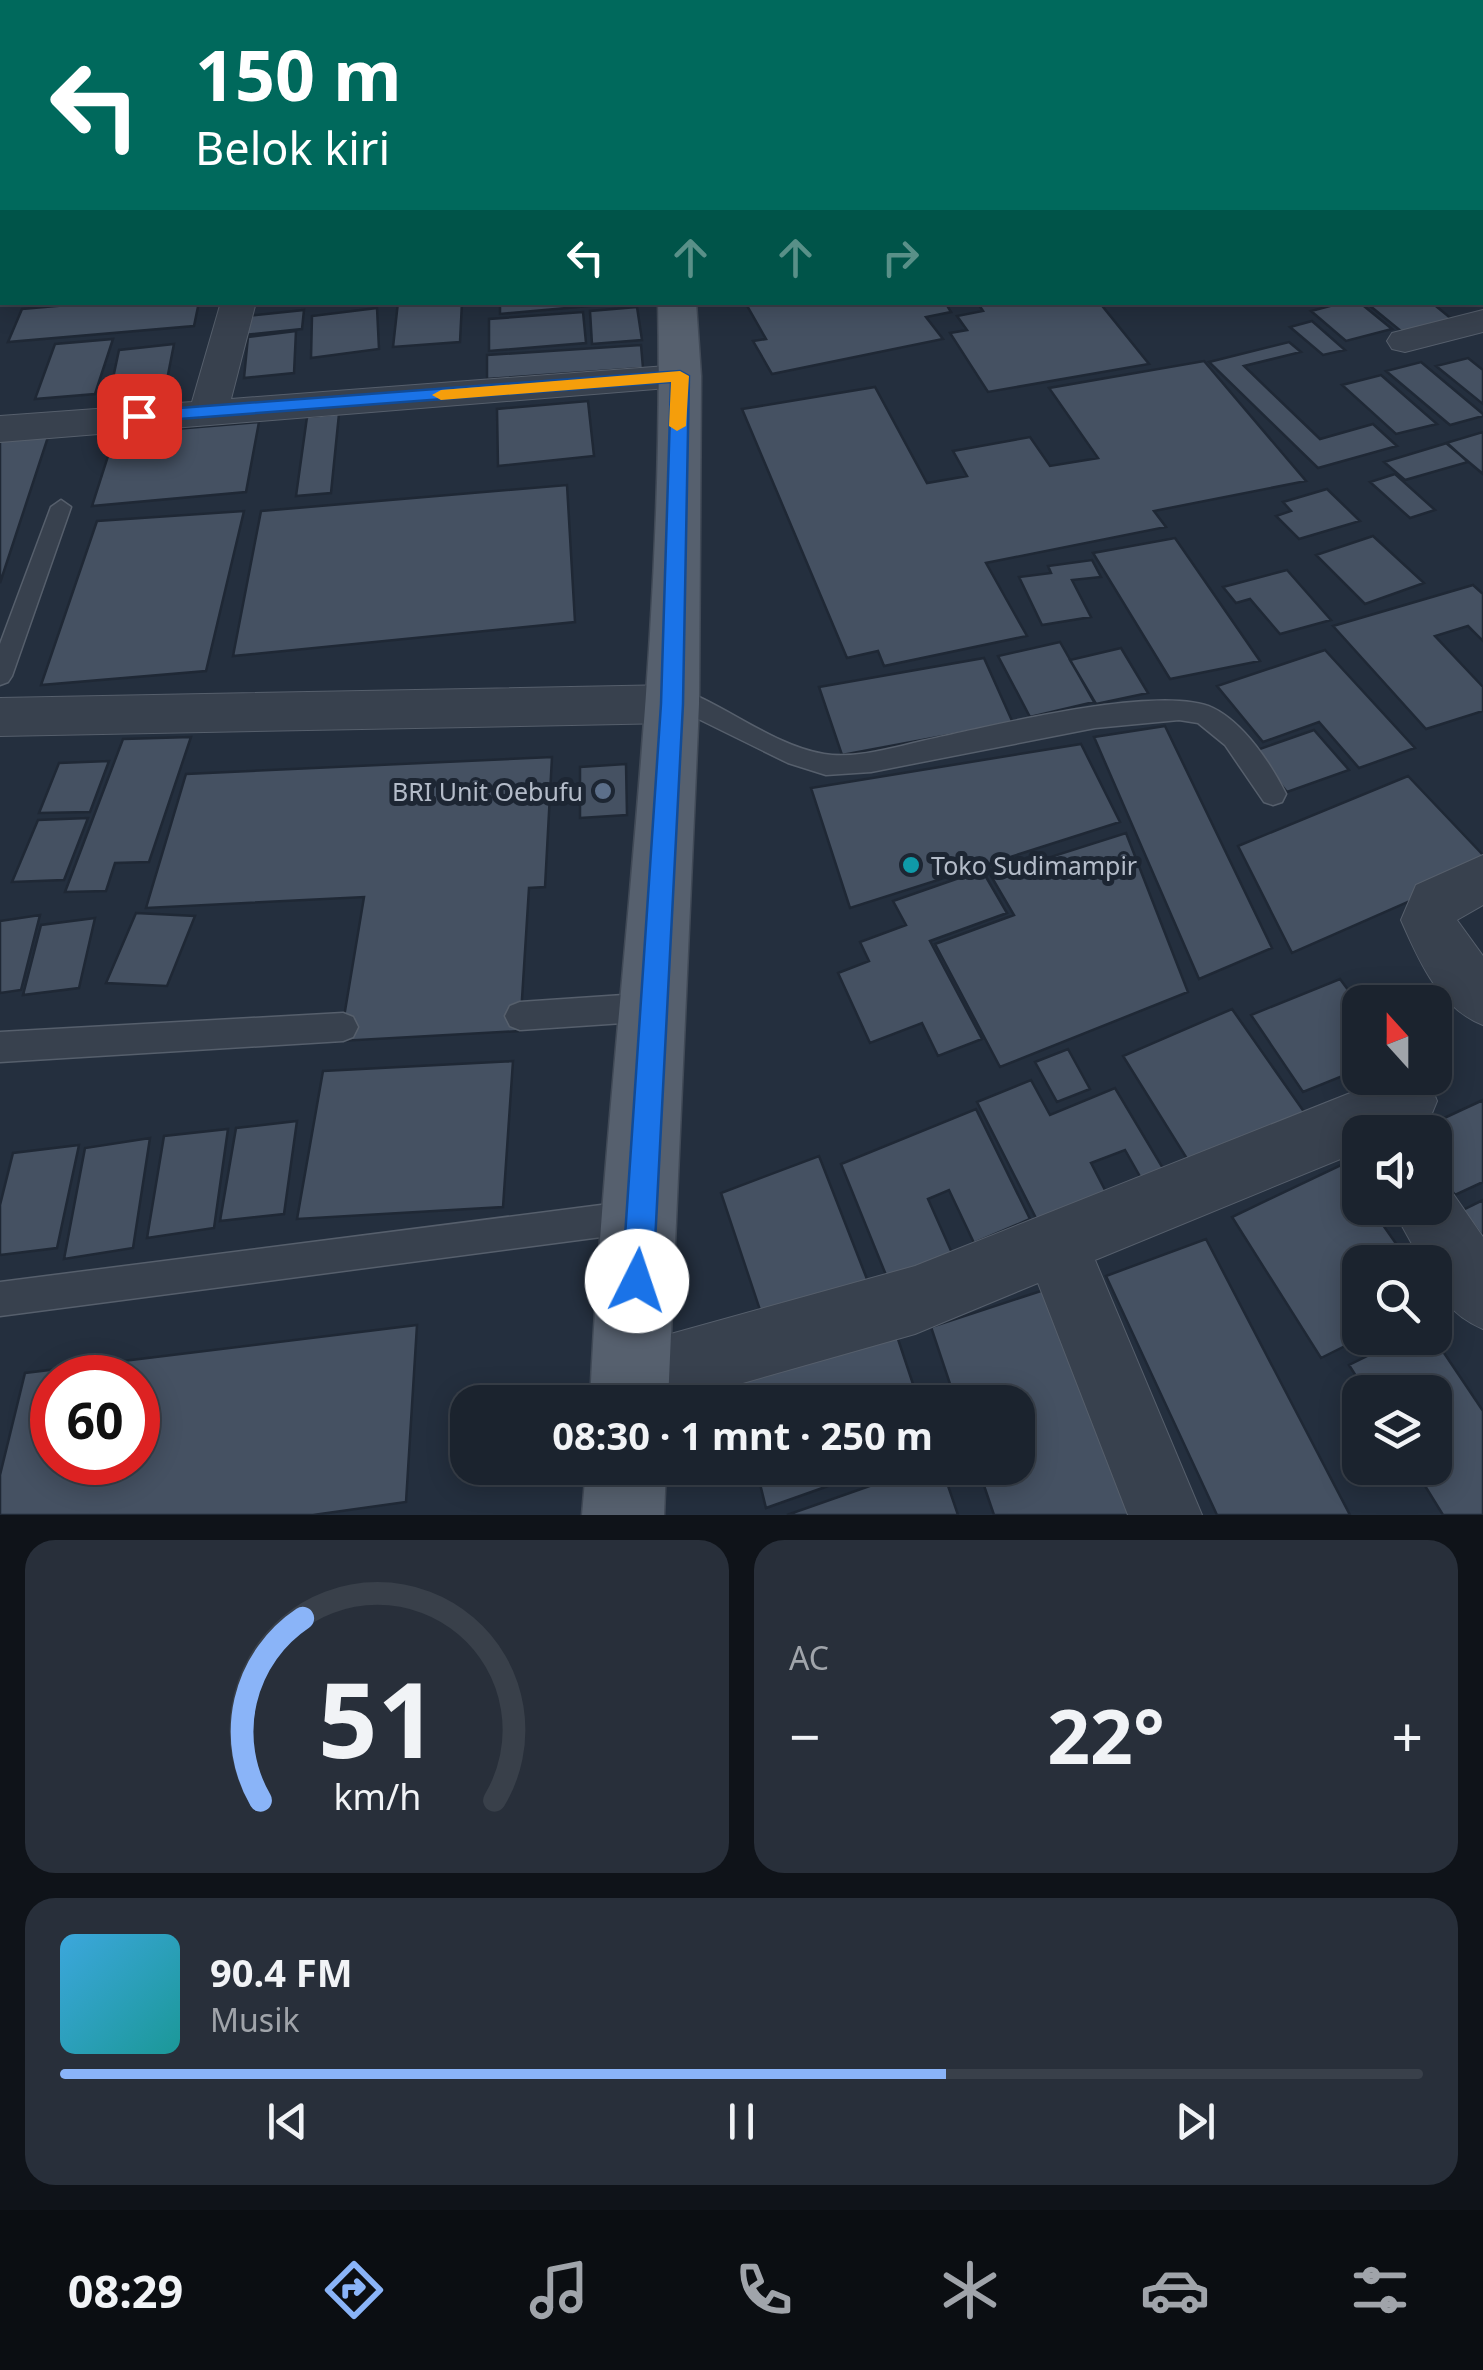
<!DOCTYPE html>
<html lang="id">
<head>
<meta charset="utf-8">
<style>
  :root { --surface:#1b232e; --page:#282f3a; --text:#f1f3f6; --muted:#a0a4aa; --line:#39404a; --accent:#8ab4f8 }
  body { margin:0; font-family:"Noto Sans",sans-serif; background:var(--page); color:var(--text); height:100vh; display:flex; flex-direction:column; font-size:38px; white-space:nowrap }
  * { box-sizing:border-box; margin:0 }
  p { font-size:32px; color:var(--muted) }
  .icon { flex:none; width:55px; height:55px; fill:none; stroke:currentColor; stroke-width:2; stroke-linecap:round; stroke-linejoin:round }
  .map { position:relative; height:1515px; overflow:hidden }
  .sheet { display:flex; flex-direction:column; gap:25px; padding:25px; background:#0f1319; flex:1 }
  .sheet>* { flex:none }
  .top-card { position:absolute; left:0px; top:0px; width:1485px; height:305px; box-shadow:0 5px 25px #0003,0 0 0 2px var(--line); background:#00695c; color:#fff; overflow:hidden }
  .needle { width:65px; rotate:339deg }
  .buttons { position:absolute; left:1342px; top:985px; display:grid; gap:20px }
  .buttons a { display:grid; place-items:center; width:110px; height:110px; border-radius:20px; background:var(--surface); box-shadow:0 5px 25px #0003,0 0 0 2px var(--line); font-size:50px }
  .speed { position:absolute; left:30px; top:1355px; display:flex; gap:20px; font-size:50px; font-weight:700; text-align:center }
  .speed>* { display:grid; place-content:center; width:130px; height:130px; border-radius:50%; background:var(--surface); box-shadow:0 5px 25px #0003,0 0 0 2px var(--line); line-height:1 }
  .speed .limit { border:15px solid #d22; background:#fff; color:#111 }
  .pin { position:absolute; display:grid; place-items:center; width:85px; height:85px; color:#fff; margin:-42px; border-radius:20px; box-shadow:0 5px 15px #0006 }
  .me { position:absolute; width:110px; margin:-55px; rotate:4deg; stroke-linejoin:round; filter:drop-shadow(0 0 8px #0008) }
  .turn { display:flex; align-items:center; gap:35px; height:210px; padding:0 30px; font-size:45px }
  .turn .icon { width:130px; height:130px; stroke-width:2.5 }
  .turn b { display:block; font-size:70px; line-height:85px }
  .lanes { display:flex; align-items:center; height:95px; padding:0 30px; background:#0003; justify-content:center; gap:50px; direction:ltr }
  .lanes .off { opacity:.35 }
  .big { font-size:75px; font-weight:700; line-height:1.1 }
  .sheet .card { flex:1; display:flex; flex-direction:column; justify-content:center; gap:15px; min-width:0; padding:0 35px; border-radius:30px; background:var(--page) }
  .sheet .dial { align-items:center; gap:0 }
  .dial svg { height:260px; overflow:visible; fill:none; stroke:var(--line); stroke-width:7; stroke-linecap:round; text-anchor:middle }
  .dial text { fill:var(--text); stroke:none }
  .song { display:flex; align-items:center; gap:30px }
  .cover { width:120px; height:120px; border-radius:15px; background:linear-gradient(135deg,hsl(200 70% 55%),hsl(180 70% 35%)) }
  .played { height:10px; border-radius:5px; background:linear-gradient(90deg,var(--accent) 65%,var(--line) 65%) }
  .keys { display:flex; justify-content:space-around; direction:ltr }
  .heat { display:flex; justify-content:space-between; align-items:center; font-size:55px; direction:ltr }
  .sheet .tiles { flex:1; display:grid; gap:25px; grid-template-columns:1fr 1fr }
  .card:last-child { grid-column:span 2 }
  .trip { position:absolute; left:450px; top:1385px; width:585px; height:100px; border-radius:30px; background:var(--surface); box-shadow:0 5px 25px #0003,0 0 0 2px var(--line); font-weight:700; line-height:100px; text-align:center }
  .tabs { display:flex; height:160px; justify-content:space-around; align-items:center; background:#0b0e12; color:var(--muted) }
  .tabs .icon { width:70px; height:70px }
  .tabs .current { color:var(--accent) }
  .tabs b { font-size:45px; color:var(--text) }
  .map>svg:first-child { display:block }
</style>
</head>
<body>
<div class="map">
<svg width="1483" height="1515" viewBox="0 0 1483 1515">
  <rect width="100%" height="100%" fill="#242f3e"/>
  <!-- building -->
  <path fill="#455162" stroke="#1f2835" stroke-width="2.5" fill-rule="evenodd" d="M102,302H199L194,326L8,342L22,309Z
    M398,302H462L460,342L393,347Z
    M500,302H634L500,314Z
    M745,302H945L951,312L926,317L943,339L772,374L753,341L766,339Z
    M977,302H1099L1149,364L988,392L950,333L967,330L957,316L983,311Z
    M1345,302H1359L1392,329L1346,341L1311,311Z
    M1380,302H1431L1459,325L1402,332L1369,305Z
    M637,307L642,340L592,344L590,311Z
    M377,308L379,349L311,358L312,316Z
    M304,310L302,329L244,335L247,316Z
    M583,312L586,343L489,351V319Z
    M1312,321L1345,350L1323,355L1290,327Z
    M296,331L294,373L244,378L248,337Z
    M113,339L95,394L35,399L55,344Z
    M1289,342L1301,352L1244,366L1320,439L1373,424L1397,446L1318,468L1209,362Z
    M174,344L165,390L109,397L119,350Z
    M641,345L643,368L487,379V355Z
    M1468,358L1483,370V404L1436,366Z
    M1204,361L1306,481L1154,511L1166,527L986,563L1027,636L884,666L878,651L847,658L742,409L875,387L927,483L967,476L953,451L1030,437L1050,466L1098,458L1049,388Z
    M1421,362L1483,414V416L1450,425L1386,371Z
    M1381,375L1437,424L1396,434L1342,385Z
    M588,401L594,456L498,466L497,409Z
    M339,414L331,493L296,496L307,417Z
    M259,422L246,492L92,506L115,434Z
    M1483,432V474L1446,443Z
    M49,434L0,583V439Z
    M1447,443L1468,462L1405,480L1384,462Z
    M1395,474L1435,510L1410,518L1370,482Z
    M567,485L575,622L233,656L261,511Z
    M1327,489L1360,521L1299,539L1276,516L1291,511L1283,502Z
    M244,511L206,671L41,685L97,521Z
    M1373,536L1424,583L1365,604L1316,555Z
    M1175,538L1260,661L1170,679L1093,553Z
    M1092,560L1101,577L1072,580L1091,617L1042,625L1019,577L1051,573L1048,566Z
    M1287,570L1331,620L1280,634L1250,599L1236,603L1223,587Z
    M1473,585L1483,594V641L1468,626L1435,636L1483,687V711L1426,729L1333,626Z
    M1060,642L1094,702L1030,717L998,656Z
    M1121,648L1148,693L1096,704L1070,660Z
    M1325,650L1415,748L1359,768L1319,722L1263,742L1217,686Z
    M984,658L1013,723L842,755L819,687Z
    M1165,726L1272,948L1199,979L1094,737Z
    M1314,730L1349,770L1287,792L1254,751Z
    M191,737L149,862L115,863L106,891L65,892L123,739Z
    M1081,744L1120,822L850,908L811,788Z
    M552,757L545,887L529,888L520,1031L340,1041L364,897L146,908L186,774Z
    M109,761L90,812L39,813L59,763Z
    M626,764L627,815L580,818V767Z
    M1408,776L1483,855V869L1292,953L1238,846Z
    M88,818L64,880L12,882L38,820Z
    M1126,833L1188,992L1000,1067L935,944L1014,915L991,876Z
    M982,870L1007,913L930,941L982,1039L938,1056L922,1023L870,1043L838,973L869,961L860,942L906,925L893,901Z
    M136,913L195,916L167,986L106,983Z
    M40,915L21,990L0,993V921Z
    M95,918L79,988L23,995L41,925Z
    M1340,979L1360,1006V1069L1303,1092L1251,1015Z
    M1232,1009L1307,1116L1194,1170L1123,1056Z
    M1068,1049L1090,1089L1057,1102L1035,1062Z
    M513,1061L503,1207L297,1219L323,1071Z
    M1031,1080L1050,1115L1115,1088L1164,1170L1142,1180L1125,1150L1091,1163L1107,1194L1039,1224L977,1102Z
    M1483,1100V1182L1455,1195L1435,1168V1132H1414Z
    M976,1109L1030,1219L974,1243L949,1190L928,1199L952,1253L888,1280L841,1164Z
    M297,1121L284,1214L220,1221L236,1128Z
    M228,1129L214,1228L147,1238L164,1136Z
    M150,1138L133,1248L64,1259L85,1148Z
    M79,1145L57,1248L0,1255V1205L13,1153Z
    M819,1156L872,1292L768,1334L721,1193Z
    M1341,1165L1360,1192V1208H1371L1409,1262H1360L1361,1338L1321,1358L1232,1217Z
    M1483,1200V1237L1463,1210Z
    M1206,1239L1350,1515H1217L1106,1276Z
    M1044,1290L1134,1515H994L978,1468H1018V1402H956L931,1327Z
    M417,1325L406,1502L313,1515H0V1475L25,1373ZM52,1378H138V1462H52Z
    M894,1327L919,1402H740L734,1381Z
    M1404,1338H1434L1483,1411V1515H1443L1414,1468H1435V1392H1366L1349,1365Z
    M756,1468H879L766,1508Z
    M921,1468H942L958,1515H787Z"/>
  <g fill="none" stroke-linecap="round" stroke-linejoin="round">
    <!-- service casing -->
    <g stroke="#565f6c" stroke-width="3">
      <path id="service" d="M61,500L71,507L12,676L8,682L0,685V644L51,507Z
        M672,686C722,702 773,746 824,754C855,759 892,748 922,741C984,728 1159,683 1213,708C1244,723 1271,764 1286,794L1282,802L1273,805L1264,802L1225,745L1198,723L1179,720L1095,728L871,772L826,775L788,763L664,702L660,695L664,688Z
        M653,993L663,997L668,1007L663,1017L653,1021L520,1030L510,1026L505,1016L510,1006L520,1002Z
        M343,1013L353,1017L358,1027L353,1037L343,1041L0,1062V1032Z
        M632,1201L644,1205L648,1217L644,1229L632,1233L0,1316V1282Z"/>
    </g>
    <!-- minor casing -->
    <g stroke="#565f6c" stroke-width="2">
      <path id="minor" d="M196,0H223L225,2H198Z
        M904,0H934L936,2H906Z
        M1247,0H1273L1275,2H1249Z
        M0,5H2V21H0Z
        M1482,104H1483V122H1482Z
        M0,168H2V186H0Z
        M0,271H2V291H0Z
        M221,302H256L231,399L680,365L693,368L699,376L693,384L680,387L0,442V416L192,402Z
        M1483,310V332L1405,352L1392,349L1387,341L1392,333Z
        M672,685L689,691L696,704L689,717L672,723L0,736V698Z
        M1483,855V905L1457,920L1483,956V1025C1439,1008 1419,961 1401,920L1416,885Z
        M1388,1078L1428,1079L1437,1101L1428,1123L1404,1132H1360V1151L1095,1260L1202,1515H1128L1038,1283L915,1334L676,1402H605L596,1380L606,1355L631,1345L915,1266Z
        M1435,1180L1447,1185L1483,1237V1329C1453,1316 1435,1296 1435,1262H1422L1392,1208H1435Z"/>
    </g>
    <!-- primary casing -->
    <g stroke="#414a57" stroke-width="3">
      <path id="primary" d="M630,0H658V2H631Z
        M658,302H696L701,376L699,704L668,1402H590C607,1036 666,670 658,302Z
        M586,1468H666L664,1515H582Z"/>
    </g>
    <!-- service -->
    <use href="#service" fill="#38414e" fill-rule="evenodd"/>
    <!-- minor -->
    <use href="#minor" fill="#38414e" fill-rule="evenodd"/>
    <!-- primary -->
    <use href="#primary" fill="#56606e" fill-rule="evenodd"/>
  </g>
  <!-- route -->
  <path fill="#1a73e8" stroke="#114b97" stroke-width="2.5" d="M680,371L689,376L683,704L653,1281L648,1292L637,1297L626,1292L622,1281L661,704L671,382L139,422L130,416L139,411Z"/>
  <!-- slow -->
  <path fill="#f59e0b" d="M680,371L689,376L686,426L677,431L669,426L671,382L441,400L432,395L441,390Z"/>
  <!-- markers -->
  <circle fill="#5c6f8a" stroke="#1d2633" stroke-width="4" cx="603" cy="791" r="10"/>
  <circle fill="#0f9aa8" stroke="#1d2633" stroke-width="4" cx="911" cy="865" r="10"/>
  <g text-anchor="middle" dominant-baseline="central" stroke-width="10" stroke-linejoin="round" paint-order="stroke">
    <!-- poi labels -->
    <g font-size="25" fill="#b4bcc9" stroke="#1d2633" text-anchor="end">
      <text x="583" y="791">BRI Unit Oebufu</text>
      <text x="931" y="865" text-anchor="start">Toko Sudimampir</text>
    </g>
  </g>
</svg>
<div class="buttons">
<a><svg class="needle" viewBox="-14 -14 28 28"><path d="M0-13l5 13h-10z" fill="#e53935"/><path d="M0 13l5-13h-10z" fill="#a0a4aa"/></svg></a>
<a><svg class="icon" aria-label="sound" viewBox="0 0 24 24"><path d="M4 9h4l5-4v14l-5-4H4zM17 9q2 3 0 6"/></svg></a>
<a><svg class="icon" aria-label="search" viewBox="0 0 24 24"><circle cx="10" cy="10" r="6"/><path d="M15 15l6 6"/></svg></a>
<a><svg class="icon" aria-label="layers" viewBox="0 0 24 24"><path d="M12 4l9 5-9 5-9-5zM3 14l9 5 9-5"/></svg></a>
</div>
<div class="speed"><div class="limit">60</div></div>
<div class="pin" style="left:139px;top:416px;background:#d93025"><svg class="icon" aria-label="arrive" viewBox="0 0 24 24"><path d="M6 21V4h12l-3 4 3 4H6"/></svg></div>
<svg class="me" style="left:637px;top:1281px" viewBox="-20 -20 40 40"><circle r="19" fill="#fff"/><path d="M0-13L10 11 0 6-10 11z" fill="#1a73e8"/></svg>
<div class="trip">08:30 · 1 mnt · 250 m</div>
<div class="top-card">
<div class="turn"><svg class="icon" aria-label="left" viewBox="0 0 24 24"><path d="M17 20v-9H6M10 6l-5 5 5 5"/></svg><div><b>150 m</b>Belok kiri</div></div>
<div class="lanes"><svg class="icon" aria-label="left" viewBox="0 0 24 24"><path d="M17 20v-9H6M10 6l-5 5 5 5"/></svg><svg class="icon off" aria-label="ahead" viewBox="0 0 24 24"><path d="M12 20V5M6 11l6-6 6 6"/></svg><svg class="icon off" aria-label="ahead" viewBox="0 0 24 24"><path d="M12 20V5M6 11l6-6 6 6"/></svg><svg class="icon off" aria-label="right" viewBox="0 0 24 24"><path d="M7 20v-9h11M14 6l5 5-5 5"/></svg></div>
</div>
</div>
<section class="sheet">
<div class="tiles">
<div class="card dial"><svg viewBox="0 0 100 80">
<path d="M14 69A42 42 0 1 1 86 69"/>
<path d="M14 69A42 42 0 0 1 27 13" stroke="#8ab4f8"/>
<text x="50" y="56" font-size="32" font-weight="700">51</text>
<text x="50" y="72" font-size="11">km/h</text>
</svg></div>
<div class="card"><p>AC</p>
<div class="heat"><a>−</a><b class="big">22°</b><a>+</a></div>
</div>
<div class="card">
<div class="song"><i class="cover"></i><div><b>90.4 FM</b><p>Musik</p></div></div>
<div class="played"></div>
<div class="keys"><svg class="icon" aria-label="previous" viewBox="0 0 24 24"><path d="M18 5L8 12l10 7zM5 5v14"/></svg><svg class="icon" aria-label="pause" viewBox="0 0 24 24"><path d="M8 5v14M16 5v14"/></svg><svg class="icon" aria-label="next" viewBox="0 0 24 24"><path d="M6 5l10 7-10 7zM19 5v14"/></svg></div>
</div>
</div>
</section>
<nav class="tabs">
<b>08:29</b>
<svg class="icon current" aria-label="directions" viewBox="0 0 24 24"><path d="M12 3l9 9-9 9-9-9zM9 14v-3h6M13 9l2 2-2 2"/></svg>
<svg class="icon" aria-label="music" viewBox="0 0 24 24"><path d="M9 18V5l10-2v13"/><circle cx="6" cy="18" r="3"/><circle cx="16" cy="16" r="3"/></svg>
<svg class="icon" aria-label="phone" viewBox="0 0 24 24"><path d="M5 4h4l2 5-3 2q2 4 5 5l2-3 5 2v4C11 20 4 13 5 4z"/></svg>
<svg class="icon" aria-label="climate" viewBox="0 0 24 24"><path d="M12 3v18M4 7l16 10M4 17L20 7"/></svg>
<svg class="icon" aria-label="car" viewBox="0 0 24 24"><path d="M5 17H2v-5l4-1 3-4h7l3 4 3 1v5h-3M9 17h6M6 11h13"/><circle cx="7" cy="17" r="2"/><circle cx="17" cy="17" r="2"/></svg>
<svg class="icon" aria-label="filters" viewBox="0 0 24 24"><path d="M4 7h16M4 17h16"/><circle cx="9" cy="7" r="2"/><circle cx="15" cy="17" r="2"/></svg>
</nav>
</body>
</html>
